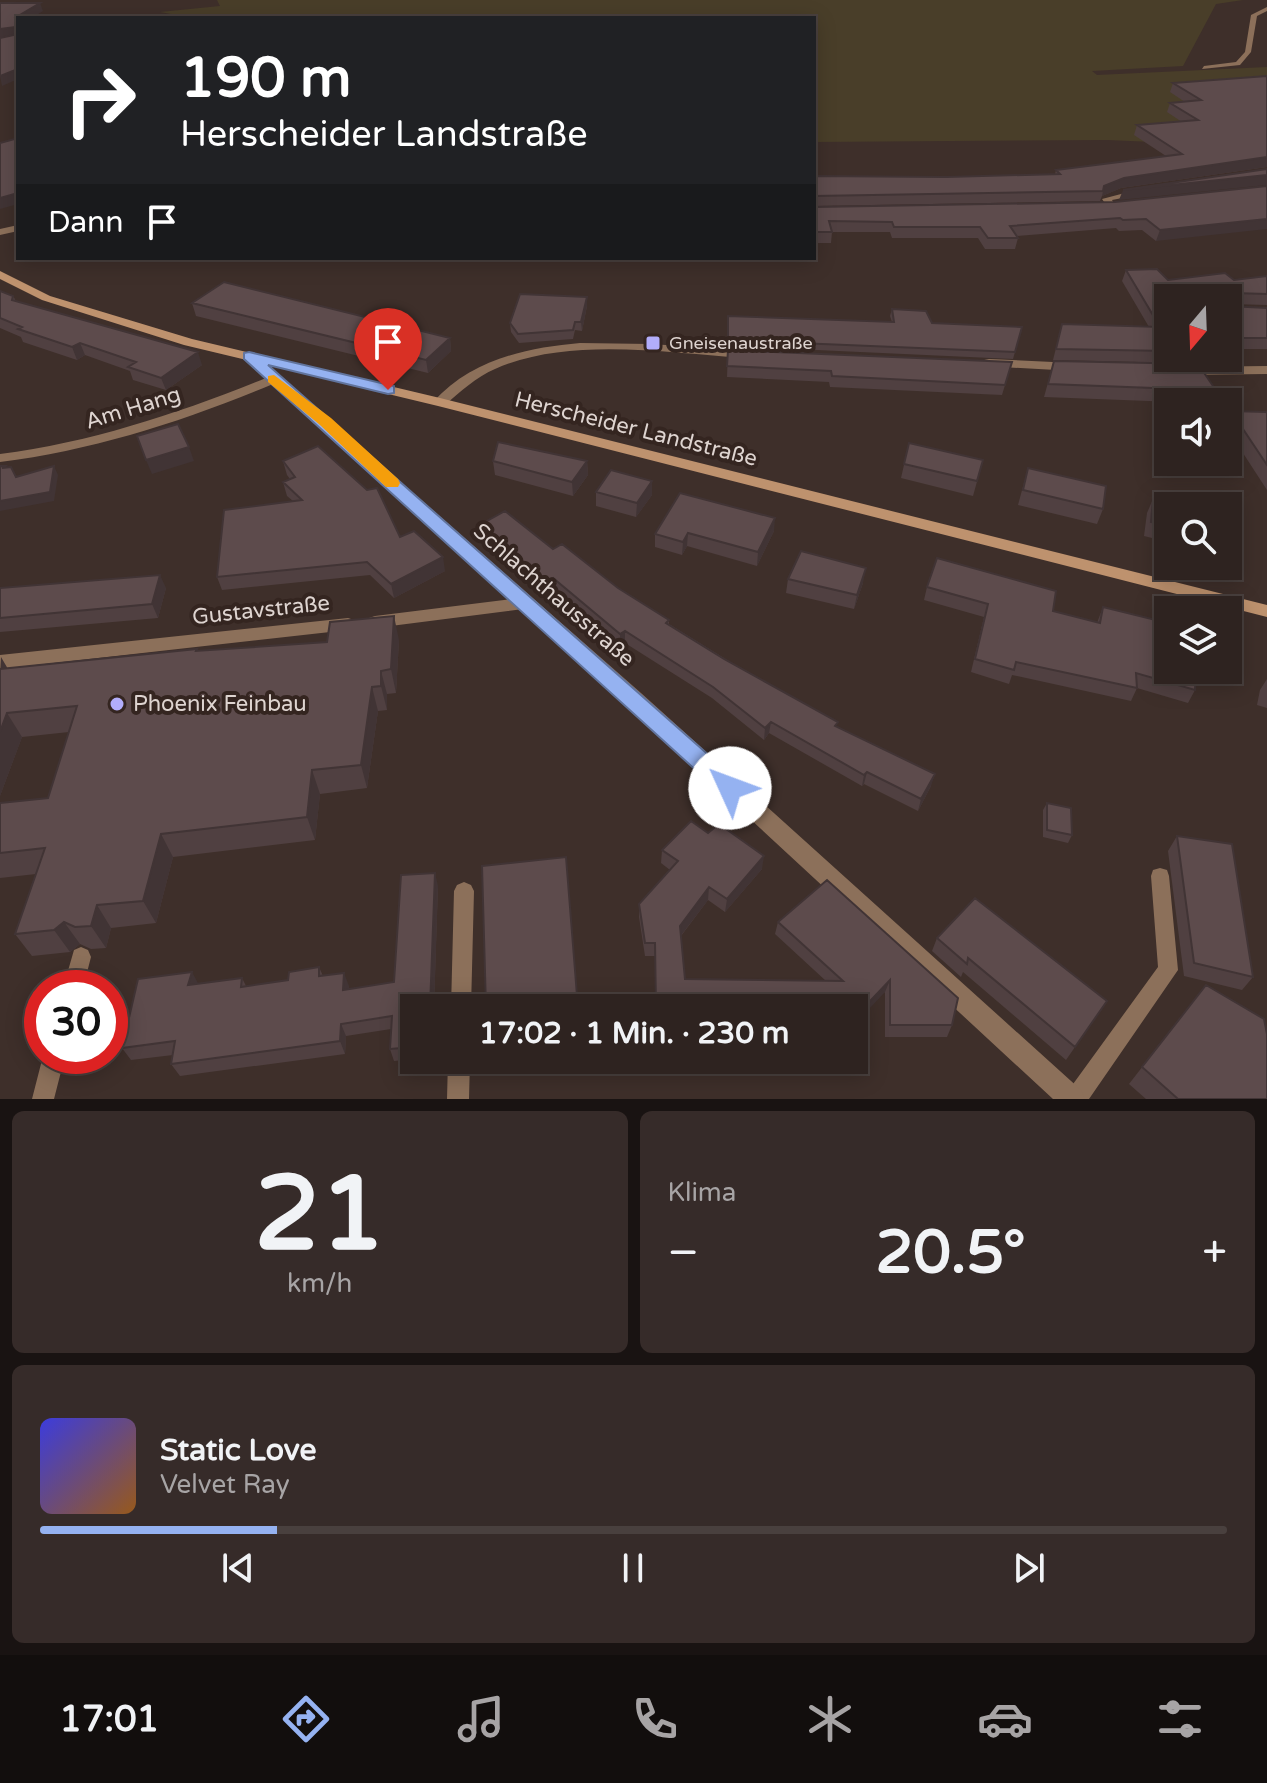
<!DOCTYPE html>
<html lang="de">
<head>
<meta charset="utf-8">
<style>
  :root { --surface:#2e2320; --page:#362b29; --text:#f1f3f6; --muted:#a7a4a5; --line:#49403e; --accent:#95b2f1 }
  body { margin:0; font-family:"Varela Round",sans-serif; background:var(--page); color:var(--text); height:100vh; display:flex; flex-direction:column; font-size:30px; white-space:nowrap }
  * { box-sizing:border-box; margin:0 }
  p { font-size:26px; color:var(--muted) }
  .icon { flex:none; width:44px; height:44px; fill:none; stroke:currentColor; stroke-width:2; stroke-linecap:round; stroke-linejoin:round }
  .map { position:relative; height:1099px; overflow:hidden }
  .panel { display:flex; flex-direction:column; gap:12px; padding:12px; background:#191312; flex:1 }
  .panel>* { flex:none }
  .top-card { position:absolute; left:16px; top:16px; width:800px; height:244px; border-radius:0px; box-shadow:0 4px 20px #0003,0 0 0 2px var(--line); background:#202124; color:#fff; overflow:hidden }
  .needle { width:52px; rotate:199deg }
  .fabs { position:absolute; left:1154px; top:284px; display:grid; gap:16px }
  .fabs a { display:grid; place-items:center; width:88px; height:88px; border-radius:0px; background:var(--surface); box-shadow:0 4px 20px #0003,0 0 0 2px var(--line); font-size:40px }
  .speed { position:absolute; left:24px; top:970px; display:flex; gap:16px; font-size:40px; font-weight:700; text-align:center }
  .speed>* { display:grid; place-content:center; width:104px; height:104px; border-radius:50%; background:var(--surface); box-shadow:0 4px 20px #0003,0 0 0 2px var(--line); line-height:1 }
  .speed .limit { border:12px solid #d22; background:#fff; color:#111 }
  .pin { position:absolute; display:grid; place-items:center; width:68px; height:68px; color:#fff; margin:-82px -34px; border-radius:50% 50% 50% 0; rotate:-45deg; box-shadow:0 0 8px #0007 }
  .pin .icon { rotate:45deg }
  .me { position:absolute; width:88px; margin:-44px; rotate:313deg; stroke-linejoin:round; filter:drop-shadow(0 0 6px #0008) }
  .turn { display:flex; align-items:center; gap:28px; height:168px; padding:0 32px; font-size:36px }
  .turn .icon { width:104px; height:104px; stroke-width:2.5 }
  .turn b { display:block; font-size:56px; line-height:68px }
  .then { display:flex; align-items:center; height:76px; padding:0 32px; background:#0003; gap:16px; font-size:30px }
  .big { font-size:60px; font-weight:700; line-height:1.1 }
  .panel .tile { flex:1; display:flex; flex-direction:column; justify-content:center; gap:12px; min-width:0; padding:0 28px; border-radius:12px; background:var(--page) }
  .panel .dial { align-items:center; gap:0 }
  .dial b { font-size:104px; line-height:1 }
  .song { display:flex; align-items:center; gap:24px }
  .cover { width:96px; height:96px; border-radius:12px; background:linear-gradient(135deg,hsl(240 70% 55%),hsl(30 70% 35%)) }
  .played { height:8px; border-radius:4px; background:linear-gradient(90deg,var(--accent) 20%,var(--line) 20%) }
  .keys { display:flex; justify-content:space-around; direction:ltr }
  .heat { display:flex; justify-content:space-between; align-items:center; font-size:44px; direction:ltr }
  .panel .tiles { flex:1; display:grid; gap:12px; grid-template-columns:1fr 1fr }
  .tile:last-child { grid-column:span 2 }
  .trip { position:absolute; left:400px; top:994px; width:468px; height:80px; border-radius:0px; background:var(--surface); box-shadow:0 4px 20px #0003,0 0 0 2px var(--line); font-weight:700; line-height:80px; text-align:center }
  .tabs { display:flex; height:128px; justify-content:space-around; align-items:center; background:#120e0d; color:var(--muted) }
  .tabs .icon { width:56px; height:56px }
  .tabs .active { color:var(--accent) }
  .tabs b { font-size:36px; color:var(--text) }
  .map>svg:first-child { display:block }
</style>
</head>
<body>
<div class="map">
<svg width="1267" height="1099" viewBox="0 0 1267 1099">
  <rect width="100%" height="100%" fill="#3e2f2a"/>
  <!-- green -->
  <path fill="#493e29" d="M217,0H1243L1216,4L1183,66L1092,71L1097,75L1267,67V137L1177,143L1107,140L814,142V18H194L160,12L220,6Z"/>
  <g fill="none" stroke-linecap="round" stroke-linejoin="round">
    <!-- service -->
    <path fill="#8c705a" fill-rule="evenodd" d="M1267,7V11L1257,16L1251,52L1240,65L1202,69L1204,66L1236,62L1245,52L1251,15Z
      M1140,189L1144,192L1143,194L1112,200L1116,207L1115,209H1109L1102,199Z
      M1160,868L1167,870L1169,876L1178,970L1089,1099H1065L1068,1091L1158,967L1151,876L1153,870Z
      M464,882L471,885L474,891L471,1008H451L454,891L457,885Z
      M81,947L88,950L91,957L83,988H63L74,950Z
      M43,1056H65L54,1099H32Z
      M448,1060H470L469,1099H447Z"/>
    <!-- minor -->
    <path fill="#8c705a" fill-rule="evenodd" d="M18,225V231L0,235V229Z
      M580,343L650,344L746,350L752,354L746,358C667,353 569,336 495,369C476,377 460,392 445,405H435L433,402C472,359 526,348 580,343Z
      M249,352L254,353L641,693L1081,1090L1085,1099H1053L523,609L375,628L369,626L366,622L369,618L375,616L512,599L273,384C184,421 95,450 0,462V454C93,442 179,413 266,378L243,356Z
      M989,359L1074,363L1080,367L1074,371L984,366V360Z
      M1267,366V374L1181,375L1175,371L1181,367Z
      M348,618L354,620L357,624L354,628L348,630L0,669V655Z"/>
    <!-- secondary -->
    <path fill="#be926e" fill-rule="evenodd" d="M0,271L50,296L192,339L440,398L1267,605V617L438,406L184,345L42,300L0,279Z"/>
  </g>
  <!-- wall -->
  <path fill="#504041" d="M1267,76V167L1121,188L1102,196L1100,201L814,206V176L946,177L1055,174L1056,170L1166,156L1134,135L1137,125L1182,122L1167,112L1170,103L1185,102L1170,92L1173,83Z
    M1267,186L1156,241L1142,230L1119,231L1116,228L1017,236L1018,238L1015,249H985L978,238H892L890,232H832L831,243H814V206L815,207L1115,202Z
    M1126,270L1168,280H1234L1267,276V305L1230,304V306L1267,308V349H1228V298H1168V358H1185L1183,363L1053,360L1062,324L1149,327L1122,281Z
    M0,291L13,296L16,301L202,365L166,390L133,380L130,371L85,355L77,360L23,342L21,337L0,328Z
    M587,297V306L582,331L575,330L573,339L519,343L511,332L510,323Z
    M192,303L450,338L451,351L428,373L196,316Z
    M892,309L932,323L1022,327L1013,359L727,346L728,316L892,322L890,316Z
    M728,350L1012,362L1002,395L830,387L829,382L727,377Z
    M1054,361L1198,364L1224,402H1175L1044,397Z
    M1231,411L1267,413V490L1228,430V417Z
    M909,443L983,460L973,496L901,478Z
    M283,461L400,537L445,571L394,598L370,575L222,590L217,577L293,501L287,496L283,482L290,479L287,475Z
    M493,461H587L588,475L573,496L495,475Z
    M1028,468L1103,509L1097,524L1018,505Z
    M652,481V495L636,517L596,506V492Z
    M1153,499L1168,506V542L1144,536L1147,513Z
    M478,526L553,549L669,620V624L931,786L918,811L864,784L862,786L769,733L764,740L712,698L625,643L620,646L554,590L548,593L480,537Z
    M774,531L757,566L687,546L682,555L655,547V534Z
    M788,579L863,583L854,609L786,593Z
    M927,587L1053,611L1097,623L1103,607L1168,670H1228L1221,682L1196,675L1195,690L1188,703L1137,688L1131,701L1012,675L1009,684L971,672L984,617L924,600Z
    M0,588H166L158,618L0,632Z
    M399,640L396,693L387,694V710L378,711L367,788L320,794L315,840L173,857L156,923L111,928L106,948L91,949L80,944L70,952L32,956L15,934L36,874L0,878V803L48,798L69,732L22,737L0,796L7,668L198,651Z
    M1267,679V708L1257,705L1260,690Z
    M1047,803L1072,835L1068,843L1043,837V810Z
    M1177,836L1253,977L1242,990L1184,976L1168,851Z
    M662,850L762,869L725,912L708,900L681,936L685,979L826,981L775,934L778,922L827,880L952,1025L947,1037H885V992L854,1008H655V956H645L639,917V904L670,870L661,863Z
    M438,886L434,1008H414V1059L394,1061L390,1049L391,1029L346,1036L345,1054L180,1076L171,1064L173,1055L131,1060L122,1048L199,984L242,978L246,986L288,980L319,967L323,976L349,986V989L394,982Z
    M937,938L1107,1001L1066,1060L963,972L961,977L932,951Z
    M1206,985L1266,1032L1267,1031V1099H1146L1129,1084Z"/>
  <!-- shaded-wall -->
  <path fill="#413435" d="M40,3L43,11L32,18H18V27L15,18Z
    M15,27L18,35L0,38V29Z
    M18,69V79L2,86L0,76Z
    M1267,157V167L1121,188L1102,196L1104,186L1124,178Z
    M1267,175V185L1119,200L1123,190Z
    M18,193V204L0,209V198Z
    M1267,219V229L1156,241L1160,230Z
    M587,297V306L582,331L581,322Z
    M450,338L451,351L428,373L426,360Z
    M80,343L85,355L77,360L72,347Z
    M198,352L202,365L166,390L161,378Z
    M189,447L194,461L152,474L146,460Z
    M587,461L588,475L573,496L572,482Z
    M54,466L58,475L54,501L0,511V501Z
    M652,481V495L636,517L637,503Z
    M775,518L774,531L757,566L758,552Z
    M688,533L687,546L682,555L683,542Z
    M443,557L445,571L394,598L391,584Z
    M866,568L863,583L854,609L857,595Z
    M160,575L166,588L158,618L152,604Z
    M553,578L554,590L548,593L547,581Z
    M394,616L399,640L396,693L391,669Z
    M625,631V643L620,646V634Z
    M1,657L15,681L0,676Z
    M381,671L387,694V710L381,686Z
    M372,687L378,711L367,788L361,765Z
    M7,713L22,737L0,796V732Z
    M771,722L769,733L764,740L765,728Z
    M312,770L320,794L315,840L307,817Z
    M867,772L864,784L862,786L864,775Z
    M935,774L931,786L918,811L921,799Z
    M161,834L173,857L156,923L143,901Z
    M764,856L762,869L725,912L727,899Z
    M435,873L438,886L434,1008H430Z
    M709,887L708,900L679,938L680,926Z
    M97,905L111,928L106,948L91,926Z
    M64,922L80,944L70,952L54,930Z
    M192,972L199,985H188Z
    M344,973L349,986L348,1003L343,990Z
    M890,980L885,992L854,1025V1018Z
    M341,1024L346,1036L345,1054L340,1041Z"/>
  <!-- building -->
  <path fill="#5d4b4c" stroke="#413435" stroke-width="2" d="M0,3H40L15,18L18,25V69L0,76V38L18,34L15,27L0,29Z
    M1267,76V157L1124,178L1104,186L1103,191L815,196L814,199V176L946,177L1060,174L1056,170L1182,154L1137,125L1198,120L1170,103L1201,100L1173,83Z
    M18,138V193L0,198V143Z
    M1267,169V175L1123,190Z
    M1267,186V219L1160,230L1146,219L1123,220L1120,218L1010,226L1018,238H988L980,227H894L892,222L829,221L832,232H814V206L815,207L1115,202Z
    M1157,269L1168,280L1225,273L1234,280L1267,276V294L1233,293L1230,296V306L1267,308V338H1228V298H1168V351L1056,349L1062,324L1160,327L1126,270Z
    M224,282L450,338L426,360L192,303Z
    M0,291L13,296L12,300L198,352L161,378L128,367L136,362L80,343L72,347L18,329L22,327L0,318Z
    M520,294L587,297L581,322H575L573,330L518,334L510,323Z
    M892,309L926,311L932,323L1022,327L1015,352L728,340V316L894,322Z
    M728,350L1012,362L1005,385L832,376L831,371L727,366Z
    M1054,361L1198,364L1224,402H1189L1180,389L1048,384Z
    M1231,411L1266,412L1267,413V465Z
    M178,424L189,447L146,460L137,436Z
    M498,442L587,461L572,482L493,461Z
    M909,443L983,460L977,481L904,464Z
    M318,446L367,490L377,488L400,537L414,531L443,557L391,584L367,562L217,577L224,510L302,500L283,482L295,477L283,461Z
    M0,466H5L2,468L11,467L16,477L54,466L50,492L0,501Z
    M1028,468L1106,486L1103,509L1023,490Z
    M611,470L652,481L637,503L596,492Z
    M680,493L775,518L758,552L688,533L683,542L655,534Z
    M1153,499L1185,506H1168V526L1151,522Z
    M505,511L553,549L562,544L618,588L669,620L666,623L724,659L838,722L835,726L935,774L921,799L867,772L864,775L771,722L765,728L713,687L625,631L620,634L553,578L547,581L478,526Z
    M801,551L866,568L857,595L788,579Z
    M937,558L1056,591L1053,611L1100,623L1103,607L1168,623V670H1196L1195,690L1136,673L1137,688L1016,662L1014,670L975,659L988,604L927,587Z
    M160,575L152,604L0,618V588Z
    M394,616L391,669L381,671V686L372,687L361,765L312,770L307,817L161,834L143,901L97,905L91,926L75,927L64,922L54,930L15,934L45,848L0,853V803L48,798L77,706L7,713L0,732V669L197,649L196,651L327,642L330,622Z
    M1228,638H1229V669L1228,668Z
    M1047,803L1071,808L1072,835L1047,830Z
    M691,821L708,833L719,824L764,856L727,899L709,887L680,926L685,979L843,981L778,922L827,880L958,998L952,1025H890V980L854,1018V1008H656L655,943H645L639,904L678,861L662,850Z
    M1177,836L1232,844L1253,977L1194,963Z
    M566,857L578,1008H486L482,866Z
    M435,873L430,1008H414V1047L390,1049L392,1016L341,1024L340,1041L171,1064L175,1041L122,1048L138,979L192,972L188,985L242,978L241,987L288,980L289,972L319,967V976L344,973L343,990L394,982L401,875Z
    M975,898L1107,1001L1075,1047L968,958L967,964L937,938Z
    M1206,985L1264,1019L1267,1034V1099H1178L1142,1067Z"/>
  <!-- route -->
  <path fill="#95b2f1" stroke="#61749d" stroke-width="2" d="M249,352L394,386V393L388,394L268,365L738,781L742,788L738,794L730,797L722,794L244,359V353Z"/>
  <!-- slow -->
  <path fill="#f59e0b" d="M274,375L331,418L398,479L400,483L398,487H386L320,425L268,382V376Z"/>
  <!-- markers -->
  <g fill="#b2adfa" stroke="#342520" stroke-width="3">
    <rect x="645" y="335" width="16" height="16" rx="4"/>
    <circle cx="117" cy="704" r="8"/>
  </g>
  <g text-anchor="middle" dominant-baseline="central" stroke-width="8" stroke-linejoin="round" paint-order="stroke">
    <!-- far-poi labels -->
    <g font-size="18" fill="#ded4d0" stroke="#342520" text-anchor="start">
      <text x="669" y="343">Gneisenaustraße</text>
    </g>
    <!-- street labels -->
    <g font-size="22" fill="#ded4d0" stroke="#342520">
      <text transform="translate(133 408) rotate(-17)">Am Hang</text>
      <text transform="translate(636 429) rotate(14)">Herscheider Landstraße</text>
      <text transform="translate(554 595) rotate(41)">Schlachthausstraße</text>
      <text transform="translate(261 610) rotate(-6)">Gustavstraße</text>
    </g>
    <!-- poi labels -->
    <g font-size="22" fill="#ded4d0" stroke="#342520" text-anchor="start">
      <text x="133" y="704">Phoenix Feinbau</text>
    </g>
  </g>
</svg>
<div class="fabs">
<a><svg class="needle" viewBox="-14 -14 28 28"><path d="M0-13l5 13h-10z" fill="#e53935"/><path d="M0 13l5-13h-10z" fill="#a7a4a5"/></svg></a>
<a><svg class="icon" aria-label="sound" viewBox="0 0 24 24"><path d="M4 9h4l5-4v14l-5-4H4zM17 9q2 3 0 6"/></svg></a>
<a><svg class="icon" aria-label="search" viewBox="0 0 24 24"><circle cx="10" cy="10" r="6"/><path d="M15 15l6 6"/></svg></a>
<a><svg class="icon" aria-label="layers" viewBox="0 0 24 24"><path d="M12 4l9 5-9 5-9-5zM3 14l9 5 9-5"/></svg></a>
</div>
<div class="speed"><div class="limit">30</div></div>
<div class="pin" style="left:388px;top:390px;background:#d93025"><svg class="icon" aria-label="arrive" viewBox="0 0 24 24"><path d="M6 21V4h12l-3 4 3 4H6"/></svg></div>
<svg class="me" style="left:730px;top:788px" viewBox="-20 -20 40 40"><circle r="19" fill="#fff"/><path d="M0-13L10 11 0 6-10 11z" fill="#95b2f1"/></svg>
<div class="trip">17:02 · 1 Min. · 230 m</div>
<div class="top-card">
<div class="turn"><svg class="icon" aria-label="right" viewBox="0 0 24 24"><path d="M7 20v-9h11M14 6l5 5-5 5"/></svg><div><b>190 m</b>Herscheider Landstraße</div></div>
<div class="then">Dann<svg class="icon" aria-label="arrive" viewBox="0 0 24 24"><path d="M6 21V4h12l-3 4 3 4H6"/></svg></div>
</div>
</div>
<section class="panel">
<div class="tiles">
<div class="tile dial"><b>21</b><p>km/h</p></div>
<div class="tile"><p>Klima</p>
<div class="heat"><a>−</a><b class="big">20.5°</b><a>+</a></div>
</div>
<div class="tile">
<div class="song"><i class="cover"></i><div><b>Static Love</b><p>Velvet Ray</p></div></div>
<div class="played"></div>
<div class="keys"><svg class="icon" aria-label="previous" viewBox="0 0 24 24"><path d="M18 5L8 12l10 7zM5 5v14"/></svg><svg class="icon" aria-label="pause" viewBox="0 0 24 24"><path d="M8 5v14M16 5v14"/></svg><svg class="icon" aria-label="next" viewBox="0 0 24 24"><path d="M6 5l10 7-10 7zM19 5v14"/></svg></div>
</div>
</div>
</section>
<nav class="tabs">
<b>17:01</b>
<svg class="icon active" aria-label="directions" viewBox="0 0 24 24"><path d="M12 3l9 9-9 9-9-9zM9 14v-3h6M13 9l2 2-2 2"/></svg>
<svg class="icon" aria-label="music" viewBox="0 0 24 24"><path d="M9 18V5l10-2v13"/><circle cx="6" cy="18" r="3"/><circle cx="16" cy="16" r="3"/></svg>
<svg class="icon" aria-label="phone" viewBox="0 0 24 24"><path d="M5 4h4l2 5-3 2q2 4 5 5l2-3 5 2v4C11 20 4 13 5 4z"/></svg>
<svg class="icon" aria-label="climate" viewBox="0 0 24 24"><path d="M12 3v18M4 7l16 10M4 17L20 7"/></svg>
<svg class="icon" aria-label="car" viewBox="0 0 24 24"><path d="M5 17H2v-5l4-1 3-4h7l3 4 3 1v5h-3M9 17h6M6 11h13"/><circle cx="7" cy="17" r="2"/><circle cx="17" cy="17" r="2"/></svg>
<svg class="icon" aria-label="filters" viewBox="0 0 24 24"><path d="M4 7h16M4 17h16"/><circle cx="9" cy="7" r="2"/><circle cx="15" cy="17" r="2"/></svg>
</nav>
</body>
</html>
